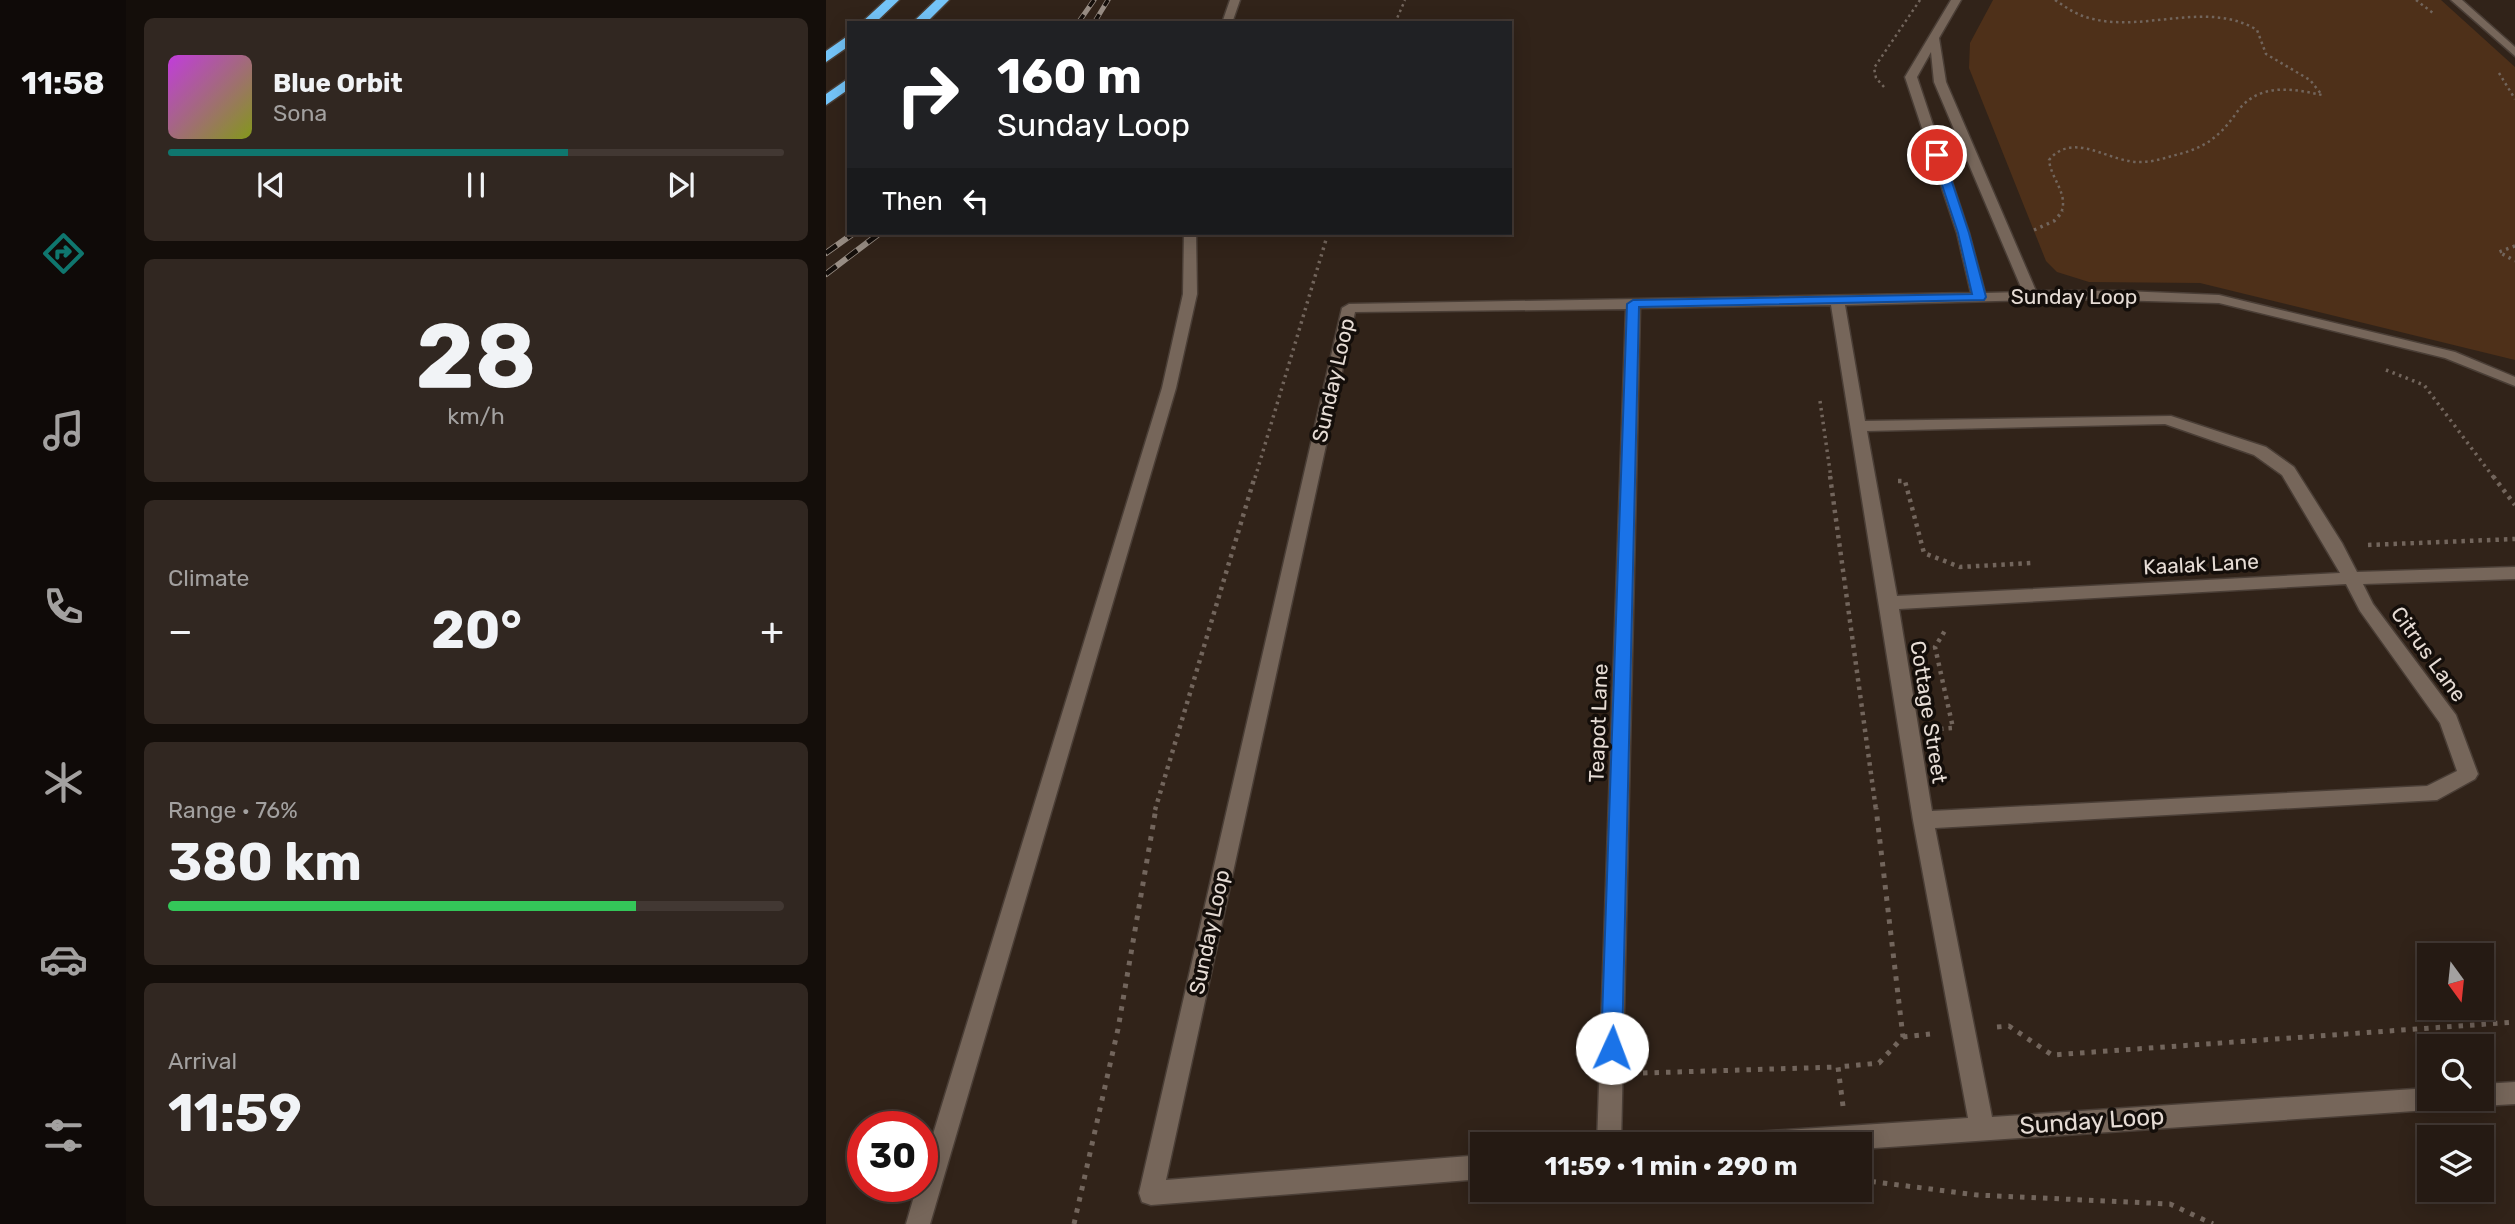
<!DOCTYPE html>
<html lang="en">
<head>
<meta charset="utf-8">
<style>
  :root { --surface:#251a13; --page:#312721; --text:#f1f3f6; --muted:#a3a1a0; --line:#423833; --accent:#0f766e }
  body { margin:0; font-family:Rubik,sans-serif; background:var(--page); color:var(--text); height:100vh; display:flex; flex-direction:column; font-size:26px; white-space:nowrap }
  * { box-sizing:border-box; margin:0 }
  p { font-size:23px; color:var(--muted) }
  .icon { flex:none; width:38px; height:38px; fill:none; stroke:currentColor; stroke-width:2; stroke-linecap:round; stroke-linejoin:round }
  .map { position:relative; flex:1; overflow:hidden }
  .panel { display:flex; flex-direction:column; gap:18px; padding:18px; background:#140e0a; width:700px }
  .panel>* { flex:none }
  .banner { position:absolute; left:21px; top:21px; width:665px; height:214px; border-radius:0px; box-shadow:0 4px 18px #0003,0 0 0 2px var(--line); background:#202124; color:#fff; overflow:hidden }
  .needle { width:46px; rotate:165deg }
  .fabs { position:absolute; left:1591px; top:943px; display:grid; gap:14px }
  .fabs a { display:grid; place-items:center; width:77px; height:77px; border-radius:0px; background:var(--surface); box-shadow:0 4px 18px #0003,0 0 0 2px var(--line); font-size:35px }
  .speed { position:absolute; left:21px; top:1111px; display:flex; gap:14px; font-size:35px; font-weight:700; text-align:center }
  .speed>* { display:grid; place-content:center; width:91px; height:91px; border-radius:50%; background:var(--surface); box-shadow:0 4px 18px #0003,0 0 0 2px var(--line); line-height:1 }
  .speed .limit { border:10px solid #d22; background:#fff; color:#111 }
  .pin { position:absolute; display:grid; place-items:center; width:60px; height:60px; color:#fff; margin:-30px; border:4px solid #fff; border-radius:50%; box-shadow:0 2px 7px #0007 }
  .me { position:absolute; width:77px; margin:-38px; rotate:2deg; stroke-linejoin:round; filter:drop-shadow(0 0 5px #0008) }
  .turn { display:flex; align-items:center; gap:24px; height:147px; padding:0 35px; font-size:32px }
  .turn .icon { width:91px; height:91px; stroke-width:2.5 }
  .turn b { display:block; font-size:49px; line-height:60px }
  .then { display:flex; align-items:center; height:66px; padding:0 35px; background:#0003; gap:14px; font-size:26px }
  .big { font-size:52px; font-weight:700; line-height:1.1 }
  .panel .widget { flex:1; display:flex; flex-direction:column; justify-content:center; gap:10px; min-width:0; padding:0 24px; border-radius:10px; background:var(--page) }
  .panel .dial { align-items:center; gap:0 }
  .dial b { font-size:91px; line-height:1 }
  .song { display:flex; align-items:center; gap:21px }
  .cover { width:84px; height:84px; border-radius:10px; background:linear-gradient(135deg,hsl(290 70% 55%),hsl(70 70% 35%)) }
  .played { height:7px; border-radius:4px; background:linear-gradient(90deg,var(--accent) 65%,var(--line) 65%) }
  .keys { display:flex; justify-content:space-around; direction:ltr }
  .heat { display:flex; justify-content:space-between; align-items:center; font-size:38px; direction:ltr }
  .charge { height:10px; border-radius:5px; background:linear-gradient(90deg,#34c759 76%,var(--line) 0) }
  .trip { position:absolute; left:644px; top:1132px; width:402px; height:70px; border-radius:0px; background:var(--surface); box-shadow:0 4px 18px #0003,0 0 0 2px var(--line); font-weight:700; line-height:70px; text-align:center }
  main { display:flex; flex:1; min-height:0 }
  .dock { display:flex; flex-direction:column; width:126px; justify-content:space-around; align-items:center; background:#0f0a08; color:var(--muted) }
  .dock .icon { width:49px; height:49px }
  .dock .selected { color:var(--accent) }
  .dock b { font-size:32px; color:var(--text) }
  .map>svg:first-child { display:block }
</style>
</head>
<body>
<main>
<nav class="dock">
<b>11:58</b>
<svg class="icon selected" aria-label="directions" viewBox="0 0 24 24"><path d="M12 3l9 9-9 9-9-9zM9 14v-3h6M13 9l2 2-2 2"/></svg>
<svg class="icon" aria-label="music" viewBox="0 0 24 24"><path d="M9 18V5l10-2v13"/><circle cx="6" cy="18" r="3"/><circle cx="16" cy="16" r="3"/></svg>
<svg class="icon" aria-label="phone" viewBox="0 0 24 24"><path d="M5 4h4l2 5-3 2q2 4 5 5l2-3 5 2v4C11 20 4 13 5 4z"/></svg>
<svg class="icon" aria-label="climate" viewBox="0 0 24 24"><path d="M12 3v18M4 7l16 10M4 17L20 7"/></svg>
<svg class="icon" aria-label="car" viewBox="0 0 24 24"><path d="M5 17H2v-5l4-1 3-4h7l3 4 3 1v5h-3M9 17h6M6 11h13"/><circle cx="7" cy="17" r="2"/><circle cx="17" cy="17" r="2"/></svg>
<svg class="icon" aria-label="filters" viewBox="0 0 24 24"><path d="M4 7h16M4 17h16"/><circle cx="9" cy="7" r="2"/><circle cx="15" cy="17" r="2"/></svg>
</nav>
<section class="panel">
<div class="widget">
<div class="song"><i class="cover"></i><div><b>Blue Orbit</b><p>Sona</p></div></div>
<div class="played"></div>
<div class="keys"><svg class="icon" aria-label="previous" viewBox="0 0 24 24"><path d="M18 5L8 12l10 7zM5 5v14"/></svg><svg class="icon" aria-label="pause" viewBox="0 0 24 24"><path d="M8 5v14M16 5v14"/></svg><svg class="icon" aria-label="next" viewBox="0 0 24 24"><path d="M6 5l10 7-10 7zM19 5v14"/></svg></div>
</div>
<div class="widget dial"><b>28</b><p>km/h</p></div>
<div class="widget"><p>Climate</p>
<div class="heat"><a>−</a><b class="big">20°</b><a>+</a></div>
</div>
<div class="widget"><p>Range · 76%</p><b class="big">380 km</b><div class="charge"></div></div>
<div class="widget"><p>Arrival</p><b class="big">11:59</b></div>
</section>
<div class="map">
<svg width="1689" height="1224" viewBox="0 0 1689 1224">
  <rect width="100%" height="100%" fill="#312319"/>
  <!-- green -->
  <path fill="#4e3019" d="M1167,0H1615L1689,67V360L1374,283L1263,282L1231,272L1220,261L1143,68L1144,43Z"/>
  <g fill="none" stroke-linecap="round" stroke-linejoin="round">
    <!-- lane casing -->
    <g stroke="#4a3e36" stroke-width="3">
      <path id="lane" d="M404,0H414L406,23H396Z
        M358,233H370L371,294L350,388L104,1224H80L91,1186H96V1170L336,388L357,294Z"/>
    </g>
    <!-- street casing -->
    <g stroke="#4a3e36" stroke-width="3">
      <path id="street" d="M1125,0H1135L1113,38L1120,82L1210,291H1298L1393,295L1629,352L1689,377V386L1619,358L1393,303L1250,299L1019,305L1039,421L1345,416L1440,447L1468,467L1516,543L1531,572L1689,567V579L1537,584L1547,604L1630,715L1652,774L1649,779L1611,800L1109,828L1166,1117L1603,1088V1099H1615L1611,1107L1603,1110L1034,1149V1144H917L921,1136L929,1132L1142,1118L1087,820L1005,305L814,308L795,1144H771L800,309L529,312L340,1180L656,1155V1179L325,1205L316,1202L313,1193L516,308L523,304L1145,293L1131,233L1079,77ZM1105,52L1108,82L1197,292L1159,293L1143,233L1091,77ZM1339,424L1428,455L1456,475L1514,573L1071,596L1041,431ZM1520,584L1534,611L1614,723L1631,771L1601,786L1106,811L1073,609Z
        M1625,0H1636L1689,47V56Z
        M1689,1082V1104L1656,1106L1648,1103L1646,1099H1656V1084Z"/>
    </g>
    <!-- highway casing -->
    <g stroke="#4a3e36" stroke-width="3">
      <path id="highway" d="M60,0H73L49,23H35Z
        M110,0H123L100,23H86Z
        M23,35V46L0,62V51Z
        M23,78V89L0,105V94Z"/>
    </g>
    <!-- path-far3 -->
    <path stroke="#72655c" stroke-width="2.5" stroke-dasharray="2.5 3.5" stroke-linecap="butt" d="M1229,0C1241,8 1252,16 1267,19C1320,32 1382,0 1431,30L1440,54L1484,80L1496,95C1468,89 1437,83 1415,107C1407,117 1400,128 1390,136C1378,147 1362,152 1346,156C1333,160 1318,164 1303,161C1277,157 1245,133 1223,160C1225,179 1243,194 1235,213
      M1590,0L1607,13
      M569,23L579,0
      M1673,73L1689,99
      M1058,87L1050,78L1048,68L1094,0"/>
    <!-- path-far2 -->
    <path stroke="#72655c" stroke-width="3.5" stroke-dasharray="2.5 4.5" stroke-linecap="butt" d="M1208,230L1228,221L1237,211
      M1689,246L1673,252L1689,261
      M1560,370L1598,385L1668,478
      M994,401L1005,478
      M429,478L502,233"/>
    <!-- path-far1 -->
    <path stroke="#72655c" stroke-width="4.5" stroke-dasharray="3.5 5" stroke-linecap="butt" d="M1004,476L1050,810
      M1667,476L1689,505
      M1072,481H1079L1098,553L1134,567L1205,563
      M1542,545L1689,539
      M1114,729L1127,728L1109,647L1120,629
      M329,810L429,476"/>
    <!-- path -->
    <path stroke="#72655c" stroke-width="5" stroke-dasharray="4.5 7" stroke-linecap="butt" d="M1171,1027L1183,1026L1226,1055L1689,1022
      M1077,1037L1104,1034
      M817,1073L1012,1067
      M1017,1106L1012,1067L1053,1063L1077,1037L1050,808
      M1034,1180L1151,1195L1344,1204L1387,1224
      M248,1224L292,1029L330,808"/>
    <!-- lane -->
    <use href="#lane" fill="#76665a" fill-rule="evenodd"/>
    <!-- street -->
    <use href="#street" fill="#76665a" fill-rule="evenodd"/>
    <!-- highway -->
    <use href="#highway" fill="#74c4f8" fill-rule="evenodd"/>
    <!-- rail-far1 casing -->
    <g stroke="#988d84" stroke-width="5">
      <path id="rail-far1" d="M252,23L268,0
        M268,23L282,0"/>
    </g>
    <!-- rail casing -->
    <g stroke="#988d84" stroke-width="6">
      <path id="rail" d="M0,253L28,233
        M0,274L54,233"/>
    </g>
    <!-- rail-far1 -->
    <use href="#rail-far1" stroke="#140e0a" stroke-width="3.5" stroke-dasharray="10" stroke-linecap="butt"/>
    <!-- rail -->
    <use href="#rail" stroke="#140e0a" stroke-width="4.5" stroke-dasharray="13" stroke-linecap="butt"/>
  </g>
  <!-- route -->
  <path fill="#1a73e8" stroke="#114b97" stroke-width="2" d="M1111,152L1117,155L1143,233L1160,297L1158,300L813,307L796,1048L793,1054L786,1057L778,1054L775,1048L801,304L807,300L1146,294L1132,233L1106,155Z"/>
  <g text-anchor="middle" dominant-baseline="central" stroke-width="7" stroke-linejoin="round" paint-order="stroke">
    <!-- street labels -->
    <g font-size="21" fill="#e6dcd5" stroke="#140e0a">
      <text x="1248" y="296">Sunday Loop</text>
      <text transform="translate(507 380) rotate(-77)">Sunday Loop</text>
      <text transform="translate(1375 564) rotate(-3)">Kaalak Lane</text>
      <text transform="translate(1603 654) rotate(54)">Citrus Lane</text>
      <text transform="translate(1103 712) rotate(81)">Cottage Street</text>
      <text transform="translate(772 723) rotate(-88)">Teapot Lane</text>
      <text transform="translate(383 932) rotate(-78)">Sunday Loop</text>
    </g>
    <!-- near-street labels -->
    <g font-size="24" fill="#e6dcd5" stroke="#140e0a">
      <text transform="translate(1266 1121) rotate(-4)">Sunday Loop</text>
    </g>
  </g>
</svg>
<div class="fabs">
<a><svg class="needle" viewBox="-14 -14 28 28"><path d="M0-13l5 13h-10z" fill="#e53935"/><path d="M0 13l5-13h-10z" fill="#a3a1a0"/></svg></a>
<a><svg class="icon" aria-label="search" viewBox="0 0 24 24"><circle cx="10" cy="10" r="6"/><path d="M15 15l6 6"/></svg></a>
<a><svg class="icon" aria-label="layers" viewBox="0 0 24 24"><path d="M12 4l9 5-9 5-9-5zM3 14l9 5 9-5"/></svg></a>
</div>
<div class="speed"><div class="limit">30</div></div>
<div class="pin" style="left:1111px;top:155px;background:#d93025"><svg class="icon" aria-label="arrive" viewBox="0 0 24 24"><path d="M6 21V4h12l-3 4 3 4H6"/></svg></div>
<svg class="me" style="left:786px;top:1048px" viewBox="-20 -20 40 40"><circle r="19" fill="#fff"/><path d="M0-13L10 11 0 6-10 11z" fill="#1a73e8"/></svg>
<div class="trip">11:59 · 1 min · 290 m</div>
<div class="banner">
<div class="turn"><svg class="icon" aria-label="right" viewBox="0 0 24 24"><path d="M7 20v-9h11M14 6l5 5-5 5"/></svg><div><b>160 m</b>Sunday Loop</div></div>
<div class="then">Then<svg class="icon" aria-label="left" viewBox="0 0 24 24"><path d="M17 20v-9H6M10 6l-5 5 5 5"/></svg></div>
</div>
</div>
</main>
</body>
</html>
